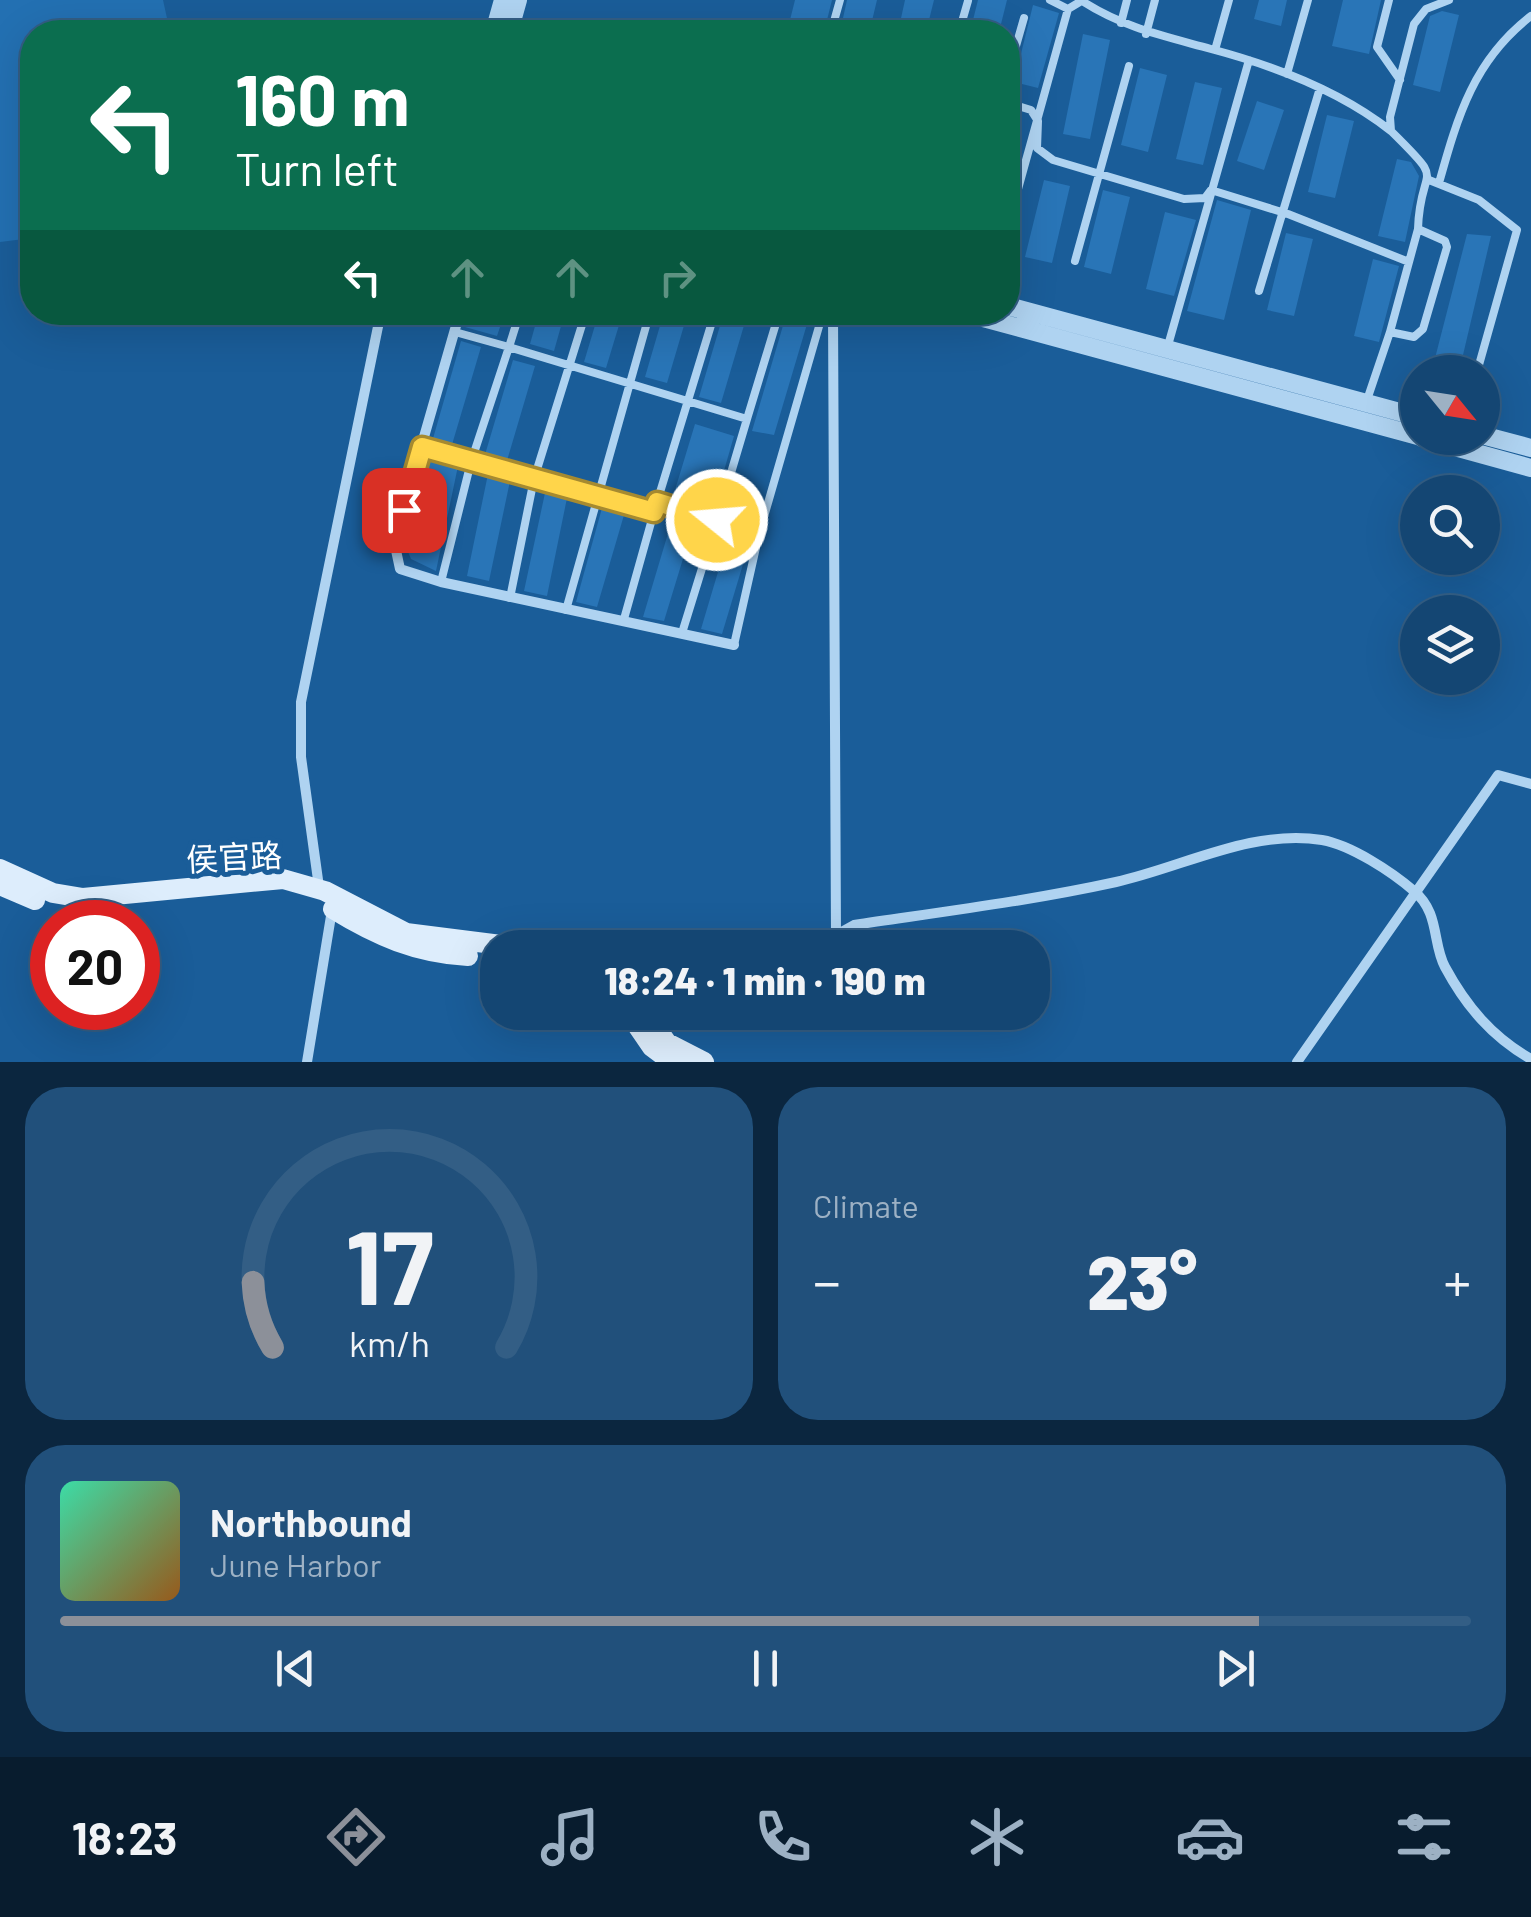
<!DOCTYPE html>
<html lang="en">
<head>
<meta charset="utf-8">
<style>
  :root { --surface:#144673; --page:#21507b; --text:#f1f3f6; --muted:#9db1c4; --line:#335e85; --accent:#8c9099 }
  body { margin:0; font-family:Barlow,"Noto Sans SC",sans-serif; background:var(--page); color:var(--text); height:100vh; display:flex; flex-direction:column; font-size:38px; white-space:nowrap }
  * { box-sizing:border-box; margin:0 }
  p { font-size:32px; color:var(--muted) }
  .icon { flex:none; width:55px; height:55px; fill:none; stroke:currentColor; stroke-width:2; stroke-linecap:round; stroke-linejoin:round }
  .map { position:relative; height:1062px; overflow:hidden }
  .sheet { display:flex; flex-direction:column; gap:25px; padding:25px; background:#0b263f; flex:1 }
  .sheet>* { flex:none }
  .banner { position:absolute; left:20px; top:20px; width:1000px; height:305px; border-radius:40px; box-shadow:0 10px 40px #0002,0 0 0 2px var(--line); background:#0b6e4f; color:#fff; overflow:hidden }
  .needle { width:65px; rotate:120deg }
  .buttons { position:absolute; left:1400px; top:355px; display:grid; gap:20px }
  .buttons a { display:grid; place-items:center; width:100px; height:100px; border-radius:50%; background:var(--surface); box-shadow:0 10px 40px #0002,0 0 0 2px var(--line); font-size:50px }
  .speed { position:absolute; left:30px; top:900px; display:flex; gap:20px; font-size:50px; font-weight:700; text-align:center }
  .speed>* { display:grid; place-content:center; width:130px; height:130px; border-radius:50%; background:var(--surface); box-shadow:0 10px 40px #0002,0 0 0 2px var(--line); line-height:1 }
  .speed .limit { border:15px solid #d22; background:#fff; color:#111 }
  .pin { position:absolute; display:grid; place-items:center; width:85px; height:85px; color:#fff; margin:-42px; border-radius:20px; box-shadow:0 5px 15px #0006 }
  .me { position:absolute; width:110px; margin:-55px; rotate:287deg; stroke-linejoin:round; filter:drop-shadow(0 0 8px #0008) }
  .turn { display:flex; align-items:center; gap:35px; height:210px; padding:0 50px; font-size:45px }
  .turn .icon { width:130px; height:130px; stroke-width:2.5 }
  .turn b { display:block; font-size:70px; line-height:85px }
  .lanes { display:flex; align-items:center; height:95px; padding:0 50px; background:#0003; justify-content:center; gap:50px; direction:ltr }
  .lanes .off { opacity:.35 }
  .big { font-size:75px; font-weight:800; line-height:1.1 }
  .sheet .card { flex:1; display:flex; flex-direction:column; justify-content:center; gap:15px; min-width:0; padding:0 35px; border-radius:40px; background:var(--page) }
  .sheet .dial { align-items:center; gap:0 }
  .dial svg { height:260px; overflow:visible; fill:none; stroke:var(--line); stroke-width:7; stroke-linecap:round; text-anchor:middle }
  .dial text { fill:var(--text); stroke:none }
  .song { display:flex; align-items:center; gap:30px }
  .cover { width:120px; height:120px; border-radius:15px; background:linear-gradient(135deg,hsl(160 70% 55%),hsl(30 70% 35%)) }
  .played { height:10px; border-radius:5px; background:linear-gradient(90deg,var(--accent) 85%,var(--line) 85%) }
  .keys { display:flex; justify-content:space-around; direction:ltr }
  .heat { display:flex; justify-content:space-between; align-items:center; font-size:55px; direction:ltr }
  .sheet .tiles { flex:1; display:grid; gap:25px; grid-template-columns:1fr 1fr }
  .card:last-child { grid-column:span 2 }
  .trip { position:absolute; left:480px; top:930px; width:570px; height:100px; border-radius:40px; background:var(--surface); box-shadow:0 10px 40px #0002,0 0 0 2px var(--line); font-weight:800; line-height:100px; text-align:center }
  .dock { display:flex; height:160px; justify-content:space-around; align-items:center; background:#081c2e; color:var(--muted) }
  .dock .icon { width:70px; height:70px }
  .dock .current { color:var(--accent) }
  .dock b { font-size:45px; color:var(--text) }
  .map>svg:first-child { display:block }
</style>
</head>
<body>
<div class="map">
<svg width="1531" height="1062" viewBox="0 0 1531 1062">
  <rect width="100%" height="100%" fill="#1a5d99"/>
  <!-- green -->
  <path fill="#2370b2" d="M0,0H163L170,32H32V238L0,242Z"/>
  <!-- building -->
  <path fill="#2975b7" d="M795,0H832L824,32H787Z
    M847,0H877L871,25L843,18Z
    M905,0H934L926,32H898Z
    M978,0H1007L999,32H970Z
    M1259,0H1287L1281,26L1254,19Z
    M1343,0H1381L1369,54L1332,46Z
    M1033,5L1059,13L1038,88L1014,82Z
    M1442,11L1459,15L1440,92L1413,85L1430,16Z
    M1083,34L1110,40L1090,139L1063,134Z
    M1140,68L1167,75L1148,152L1121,145Z
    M1195,82L1222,88L1203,165L1176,159Z
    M1257,101L1284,110L1264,170L1237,161Z
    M1327,115L1354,121L1335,198L1308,192Z
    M1397,159L1411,162L1419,176L1405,242L1378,236Z
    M1044,180L1070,186L1052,263L1025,257Z
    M1103,190L1130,197L1111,274L1084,267Z
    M1217,200L1251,210L1224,320L1187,311Z
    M1165,212L1196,220L1174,296L1146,289Z
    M1286,233L1313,239L1294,316L1267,310Z
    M1467,234L1491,236L1459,372L1433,366Z
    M1373,259L1399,266L1379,342L1354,336Z
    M469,312H505L497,336L465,327Z
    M539,312H565L554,351L530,344Z
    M599,312H623L606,368L584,362Z
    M664,312H688L667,383L645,377Z
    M724,312H748L721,403L699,397Z
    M787,312L810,314L774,435L752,431Z
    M461,341L481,347L451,448L432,442Z
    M513,360L535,366L506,464L484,458Z
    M695,424L734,436L715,502L675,490Z
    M427,457L458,466L436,571L411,559L404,542Z
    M488,474L510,481L489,581L467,576Z
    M545,493L567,498L547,596L524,591Z
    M602,508L624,515L597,607L576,602Z
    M672,520L693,526L664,621L643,617Z
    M729,535L750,541L722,634L701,629Z"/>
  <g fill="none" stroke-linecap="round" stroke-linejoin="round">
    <!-- service -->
    <path stroke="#afd3f1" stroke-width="8" d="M1050,0L1068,9L1083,0
      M1389,0L1377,47L1400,80
      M1082,1C1124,28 1164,36 1211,49C1275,66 1339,90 1391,131
      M1121,23L1127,0
      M831,32L840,0
      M959,32L968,1
      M1146,34L1155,0
      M1215,50L1229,0
      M1008,74L1024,18
      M1287,74L1308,0
      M1008,103L1031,110L1038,121L1037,148L1053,160L1184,199L1205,198L1211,190L1288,214L1409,262
      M1429,180L1479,200L1517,230L1477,372
      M1439,183C1458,115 1474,60 1531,16
      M1008,225L1068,9
      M1075,261L1129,66
      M1259,291L1320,88
      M520,312L509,347L747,419L717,520L657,502
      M455,332L509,347L471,462L654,512L715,312
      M1390,332L1418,229
      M1167,349L1249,60
      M1367,400L1390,332L1414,337L1423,329L1447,247L1445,241L1418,229C1420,162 1449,188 1391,131L1390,117L1414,24L1426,9L1449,0
      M747,419L777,320
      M422,447L471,462L441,582
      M759,534L820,323
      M510,598L534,479L586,312
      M566,610L650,312
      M624,619L654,512
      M682,633L717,520L759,534L734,645"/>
    <!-- minor -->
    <path stroke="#afd3f1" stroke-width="10" d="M460,312L394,541L400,569L441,582L734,645
      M833,312L836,935
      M319,887L301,757V702L381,312
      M780,948L836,935L854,925C941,912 1029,901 1116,882C1184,867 1250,829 1322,840C1351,845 1392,872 1414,891C1440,913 1432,943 1445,967C1466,1006 1492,1037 1531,1059
      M307,1062L332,910
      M1297,1062L1498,775L1531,784"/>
    <!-- tertiary -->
    <path stroke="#afd3f1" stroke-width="18" d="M494,32L503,0
      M509,32L518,0
      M1008,306L1418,417
      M961,312L1418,436
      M1482,435L1531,448
      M1422,438L1531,468"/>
    <!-- secondary -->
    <path stroke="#ddedfc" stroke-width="20" d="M0,869L53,893L83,898L283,879L325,891L406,933L525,948
      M0,885L35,900
      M333,909C377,936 416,953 468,956
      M628,1012L652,1047L672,1062
      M645,1012L667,1043L704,1062"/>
  </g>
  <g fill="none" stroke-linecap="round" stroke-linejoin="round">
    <!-- route casing -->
    <g stroke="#a68a30" stroke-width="25">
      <path id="route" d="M404,510L422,447L654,512L657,502L717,520"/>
    </g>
    <!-- route -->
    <use href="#route" stroke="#ffd54a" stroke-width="18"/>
  </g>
  <g text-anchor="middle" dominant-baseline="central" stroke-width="10" stroke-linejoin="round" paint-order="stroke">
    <!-- street labels -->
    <g font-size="32" fill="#fff" stroke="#1a5d99">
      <text transform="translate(234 856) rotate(-3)">侯官路</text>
    </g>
  </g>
</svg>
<div class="buttons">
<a><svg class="needle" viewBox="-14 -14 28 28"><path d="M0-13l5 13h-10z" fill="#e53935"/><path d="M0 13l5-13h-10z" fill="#9db1c4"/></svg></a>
<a><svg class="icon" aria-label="search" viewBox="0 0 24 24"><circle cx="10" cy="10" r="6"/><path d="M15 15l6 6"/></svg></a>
<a><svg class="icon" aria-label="layers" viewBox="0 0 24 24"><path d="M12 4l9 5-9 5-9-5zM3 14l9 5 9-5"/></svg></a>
</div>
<div class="speed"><div class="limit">20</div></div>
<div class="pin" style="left:404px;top:510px;background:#d93025"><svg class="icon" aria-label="arrive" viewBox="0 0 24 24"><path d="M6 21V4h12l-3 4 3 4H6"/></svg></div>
<svg class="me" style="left:717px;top:520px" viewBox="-20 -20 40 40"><circle r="17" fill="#ffd54a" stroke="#fff" stroke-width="3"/><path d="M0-11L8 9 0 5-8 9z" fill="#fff"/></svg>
<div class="trip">18:24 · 1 min · 190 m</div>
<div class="banner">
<div class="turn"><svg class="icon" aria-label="left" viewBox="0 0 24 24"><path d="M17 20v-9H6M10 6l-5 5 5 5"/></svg><div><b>160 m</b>Turn left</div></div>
<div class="lanes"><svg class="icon" aria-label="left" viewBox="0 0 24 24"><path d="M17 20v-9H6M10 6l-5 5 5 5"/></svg><svg class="icon off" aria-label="ahead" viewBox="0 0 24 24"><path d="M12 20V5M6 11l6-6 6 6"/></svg><svg class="icon off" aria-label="ahead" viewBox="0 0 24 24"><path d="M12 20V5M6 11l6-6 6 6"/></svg><svg class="icon off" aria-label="right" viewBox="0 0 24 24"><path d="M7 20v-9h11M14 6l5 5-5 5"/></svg></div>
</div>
</div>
<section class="sheet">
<div class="tiles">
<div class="card dial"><svg viewBox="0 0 100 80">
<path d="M14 69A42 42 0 1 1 86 69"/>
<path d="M14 69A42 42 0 0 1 8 49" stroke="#8c9099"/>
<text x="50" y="56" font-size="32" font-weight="700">17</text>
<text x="50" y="72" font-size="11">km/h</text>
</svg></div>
<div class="card"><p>Climate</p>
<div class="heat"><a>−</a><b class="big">23°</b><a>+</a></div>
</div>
<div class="card">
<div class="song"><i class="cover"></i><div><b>Northbound</b><p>June Harbor</p></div></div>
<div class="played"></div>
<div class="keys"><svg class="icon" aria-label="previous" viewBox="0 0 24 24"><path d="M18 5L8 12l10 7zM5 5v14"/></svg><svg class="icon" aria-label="pause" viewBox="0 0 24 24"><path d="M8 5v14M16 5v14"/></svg><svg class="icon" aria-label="next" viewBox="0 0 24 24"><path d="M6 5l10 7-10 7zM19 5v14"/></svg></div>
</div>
</div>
</section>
<nav class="dock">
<b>18:23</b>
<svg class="icon current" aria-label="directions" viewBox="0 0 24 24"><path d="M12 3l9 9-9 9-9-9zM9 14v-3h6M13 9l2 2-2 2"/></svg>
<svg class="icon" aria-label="music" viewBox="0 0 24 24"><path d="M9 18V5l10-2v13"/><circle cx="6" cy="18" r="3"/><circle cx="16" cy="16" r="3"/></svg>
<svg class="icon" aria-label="phone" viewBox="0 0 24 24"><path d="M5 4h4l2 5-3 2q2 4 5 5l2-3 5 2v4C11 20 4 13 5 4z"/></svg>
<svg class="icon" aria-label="climate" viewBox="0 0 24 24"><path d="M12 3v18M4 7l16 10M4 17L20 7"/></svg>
<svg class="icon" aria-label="car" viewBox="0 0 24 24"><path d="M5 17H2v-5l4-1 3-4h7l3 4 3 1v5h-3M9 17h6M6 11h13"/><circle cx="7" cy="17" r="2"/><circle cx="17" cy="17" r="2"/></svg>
<svg class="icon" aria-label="filters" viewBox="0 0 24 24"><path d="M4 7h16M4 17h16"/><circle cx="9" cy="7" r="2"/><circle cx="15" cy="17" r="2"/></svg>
</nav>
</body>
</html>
